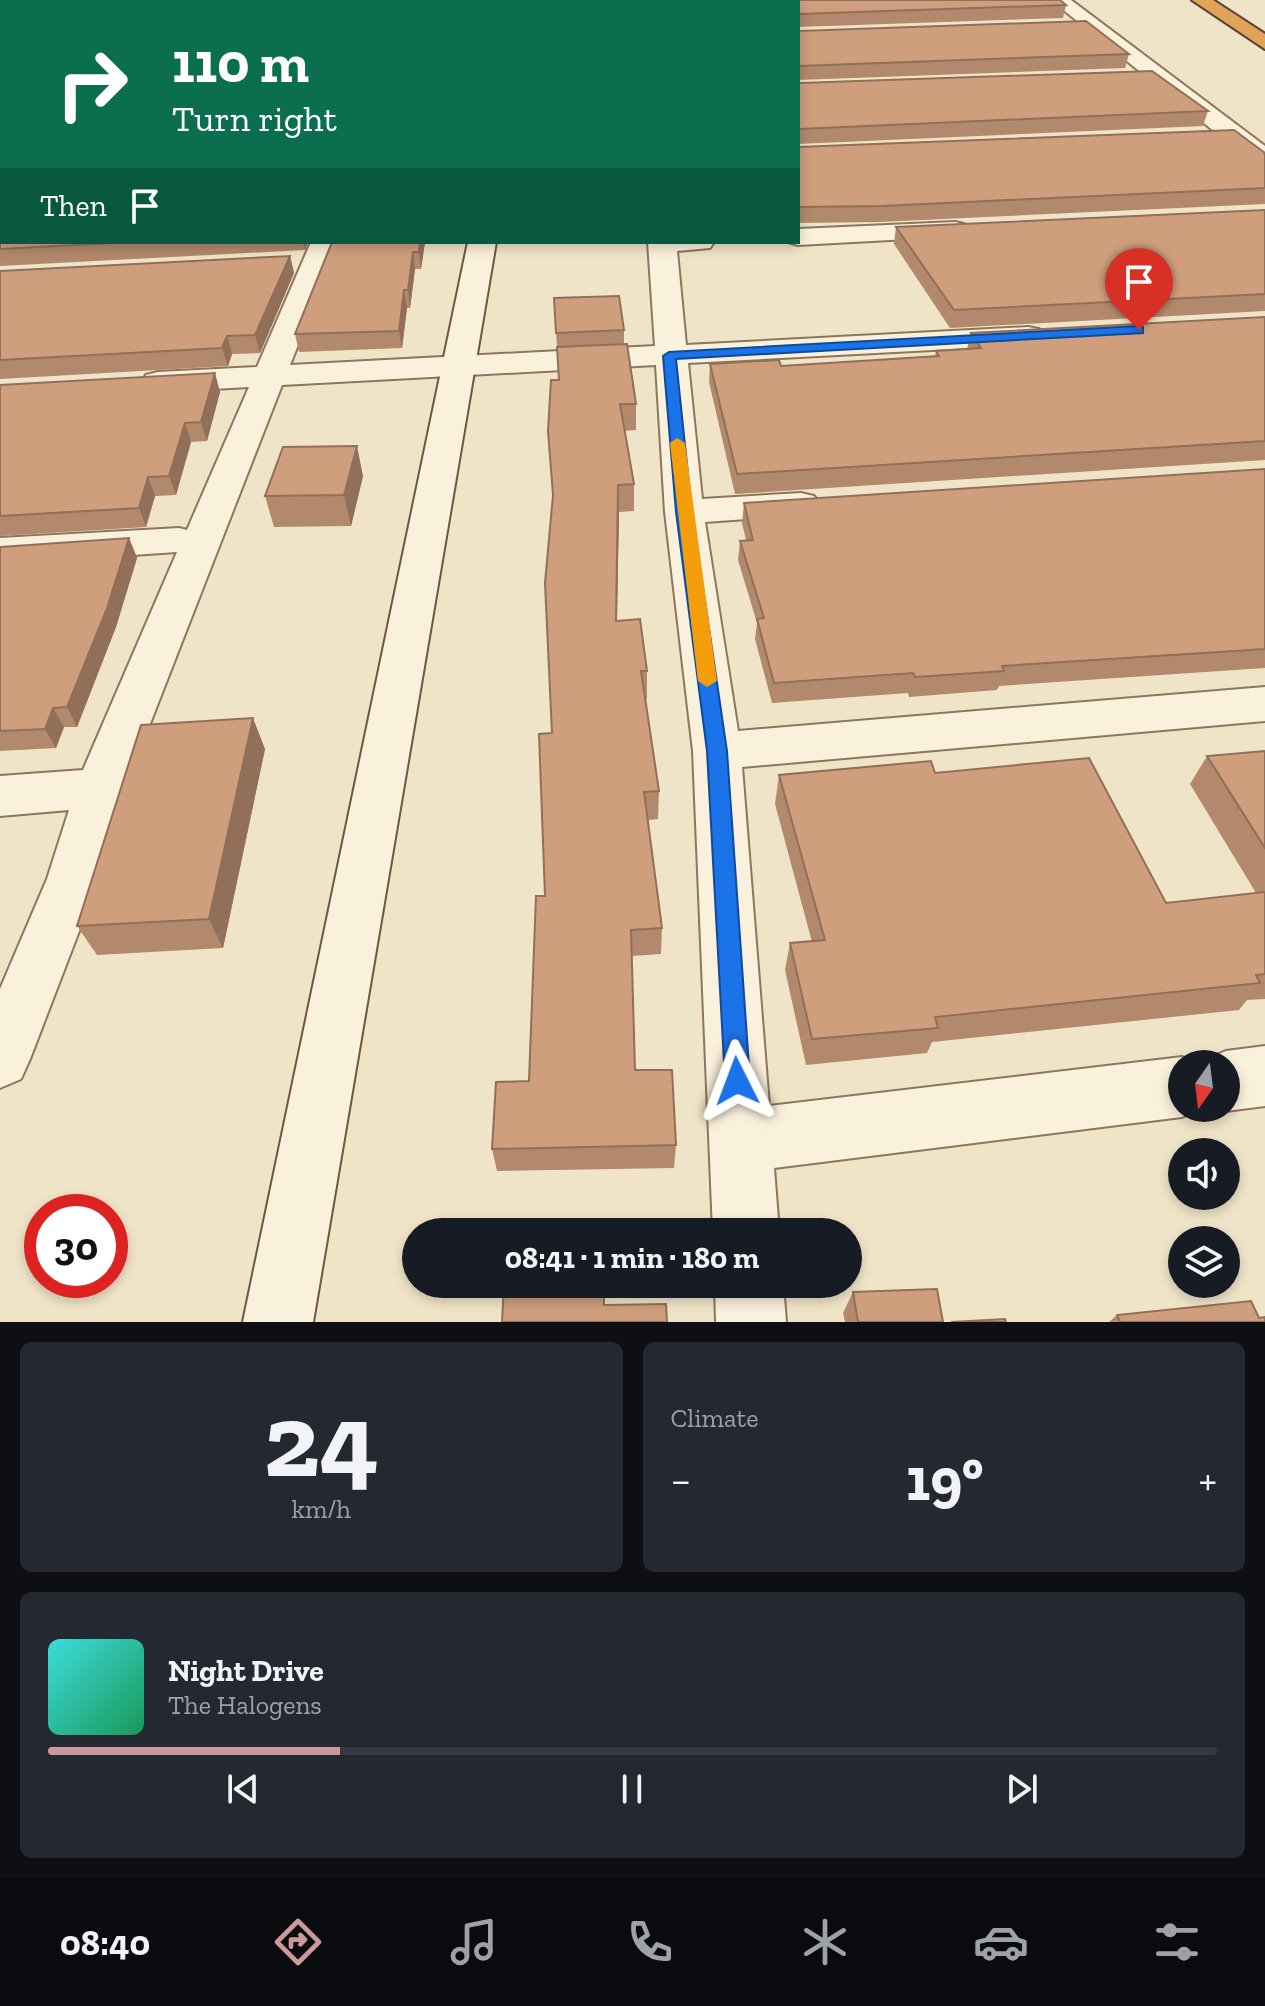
<!DOCTYPE html>
<html lang="en">
<head>
<meta charset="utf-8">
<style>
  :root { --surface:#171b24; --page:#242831; --text:#f1f3f6; --muted:#9ea1a6; --line:#363941; --accent:#cc999b }
  body { margin:0; font-family:"Zilla Slab",serif; background:var(--page); color:var(--text); height:100vh; display:flex; flex-direction:column; font-size:30px; white-space:nowrap }
  * { box-sizing:border-box; margin:0 }
  p { font-size:26px; color:var(--muted) }
  .icon { flex:none; width:44px; height:44px; fill:none; stroke:currentColor; stroke-width:2; stroke-linecap:round; stroke-linejoin:round }
  .map { position:relative; height:1322px; overflow:hidden }
  .drawer { display:flex; flex-direction:column; gap:20px; padding:20px; background:#0d0f14; flex:1 }
  .drawer>* { flex:none }
  .banner { position:absolute; left:0px; top:0px; width:800px; height:244px; box-shadow:0 4px 12px #0003; background:#0b6e4f; color:#fff; overflow:hidden }
  .needle { width:52px; rotate:194deg }
  .buttons { position:absolute; left:1168px; top:1050px; display:grid; gap:16px }
  .buttons a { display:grid; place-items:center; width:72px; height:72px; border-radius:50%; background:var(--surface); box-shadow:0 4px 12px #0003; font-size:40px }
  .speed { position:absolute; left:24px; top:1194px; display:flex; gap:16px; font-size:40px; font-weight:700; text-align:center }
  .speed>* { display:grid; place-content:center; width:104px; height:104px; border-radius:50%; background:var(--surface); box-shadow:0 4px 12px #0003; line-height:1 }
  .speed .limit { border:12px solid #d22; background:#fff; color:#111 }
  .pin { position:absolute; display:grid; place-items:center; width:68px; height:68px; color:#fff; margin:-82px -34px; border-radius:50% 50% 50% 0; rotate:-45deg; box-shadow:0 0 8px #0007 }
  .pin .icon { rotate:45deg }
  .me { position:absolute; width:88px; margin:-44px; rotate:357deg; stroke-linejoin:round; filter:drop-shadow(0 0 6px #0008) }
  .turn { display:flex; align-items:center; gap:28px; height:168px; padding:0 40px; font-size:36px }
  .turn .icon { width:104px; height:104px; stroke-width:2.5 }
  .turn b { display:block; font-size:56px; line-height:68px }
  .then { display:flex; align-items:center; height:76px; padding:0 40px; background:#0003; gap:16px; font-size:30px }
  .big { font-size:60px; font-weight:800; line-height:1.1 }
  .drawer .card { flex:1; display:flex; flex-direction:column; justify-content:center; gap:12px; min-width:0; padding:0 28px; border-radius:12px; background:var(--page) }
  .drawer .dial { align-items:center; gap:0 }
  .dial b { font-size:104px; line-height:1 }
  .song { display:flex; align-items:center; gap:24px }
  .cover { width:96px; height:96px; border-radius:12px; background:linear-gradient(135deg,hsl(180 70% 55%),hsl(150 70% 35%)) }
  .played { height:8px; border-radius:4px; background:linear-gradient(90deg,var(--accent) 25%,var(--line) 25%) }
  .keys { display:flex; justify-content:space-around; direction:ltr }
  .heat { display:flex; justify-content:space-between; align-items:center; font-size:44px; direction:ltr }
  .drawer .tiles { flex:1; display:grid; gap:20px; grid-template-columns:1fr 1fr }
  .card:last-child { grid-column:span 2 }
  .trip { position:absolute; left:402px; top:1218px; width:460px; height:80px; border-radius:40px; background:var(--surface); box-shadow:0 4px 12px #0003; font-weight:800; line-height:80px; text-align:center }
  .tab-bar { display:flex; height:128px; justify-content:space-around; align-items:center; background:#090b0e; color:var(--muted) }
  .tab-bar .icon { width:56px; height:56px }
  .tab-bar .active { color:var(--accent) }
  .tab-bar b { font-size:36px; color:var(--text) }
  .map>svg:first-child { display:block }
</style>
</head>
<body>
<div class="map">
<svg width="1265" height="1322" viewBox="0 0 1265 1322">
  <rect width="100%" height="100%" fill="#f0e4c8"/>
  <g fill="none" stroke-linecap="round" stroke-linejoin="round">
    <!-- street casing -->
    <g stroke="#8d765c" stroke-width="4">
      <path id="street" d="M306,0H347L304,2Z
        M1051,0H1071L1265,146V163L1257,161L1225,140Z
        M955,222L964,224L968,230L964,236L798,245L788,242H798V229Z
        M311,242H339L290,365L655,346L648,242H714L710,248L677,251L686,345L1028,327L1039,329L1043,336L1039,343L1028,345L688,363L702,499L801,493L814,496L820,504L814,512L801,515L705,522L738,731L1265,687V721L742,767L769,1106L1182,1057L1199,1064H1182V1108H1204L1182,1117L774,1168L779,1232H713L693,751L665,512L656,365L282,385L125,788L99,879L30,1059L21,1079L0,1088V989L47,879L69,810L0,816V776L83,770L177,552L0,564V538L179,528L187,530L249,387L158,392L146,389L142,382L146,375L158,372L257,367Z
        M1265,1046V1106L1226,1111L1219,1108H1226V1064H1203L1205,1060L1226,1051Z
        M715,1284H783L786,1322H716Z"/>
    </g>
    <!-- secondary casing -->
    <g stroke="#6f573f" stroke-width="4">
      <path id="secondary" d="M518,0H536L517,2Z
        M468,242H496L313,1322H243Z"/>
    </g>
    <!-- highway casing -->
    <g stroke="#5b4430" stroke-width="4">
      <path id="highway" d="M1192,0H1213L1265,34V49Z"/>
    </g>
    <!-- street -->
    <use href="#street" fill="#faf1dc" fill-rule="evenodd"/>
    <!-- secondary -->
    <use href="#secondary" fill="#faf1dc" fill-rule="evenodd"/>
    <!-- highway -->
    <use href="#highway" fill="#e0a458" fill-rule="evenodd"/>
  </g>
  <!-- wall -->
  <path fill="#b2896c" d="M0,0H139L138,2H2V242H308L305,250L0,266Z
    M798,2L1066,5L1063,18L798,27Z
    M798,30L799,31L1129,54L1125,68L798,80Z
    M798,82L800,83L1208,111L1203,126L798,144Z
    M798,147L1265,153V204L879,222L798,223Z
    M1265,210V311L950,328L894,244L896,227Z
    M425,242L421,269H415L410,308H407L402,348L299,352L295,334Z
    M290,256L294,273L260,353L232,354L228,366L0,379V272Z
    M554,298L624,330V344L636,404V430L624,431L634,484V511L619,512L617,621L647,671V699H645L659,791L658,819L648,820L662,928L661,954L632,956L635,1070L676,1145L674,1168L497,1171L492,1149L529,1081L545,896L552,733V497L559,380Z
    M1265,317V460L735,494L709,382L710,364L781,366L935,357L936,351L967,349L971,333Z
    M0,385L220,392L207,441L191,442L176,495L155,496L146,527L0,536Z
    M1265,469V668L999,686L997,690L909,697L908,693L772,703L755,639L757,623L738,560L740,541L746,540L742,523L744,503Z
    M363,476L351,526L274,527L265,496Z
    M129,538L137,558L116,627L77,727H64L56,748L0,751V547Z
    M265,749L223,948L97,955L77,926Z
    M1265,751V999L1247,1000L1239,1010L932,1042L927,1053L806,1065L785,970L790,943L812,942L775,804L779,775L935,773L1166,903L1256,893L1190,784L1207,756Z
    M853,1292L943,1322H845L843,1313Z
    M1117,1315L1259,1318L1265,1322H1109Z"/>
  <!-- shaded-wall -->
  <path fill="#916f58" d="M303,242H308L305,250Z
    M420,242H425L421,269L419,252Z
    M413,252L415,269L410,308L408,290Z
    M290,256L294,273L260,353L255,335Z
    M404,290L407,308L402,348L399,331Z
    M227,336L232,354L228,366L222,348Z
    M215,373L220,392L207,441L201,422Z
    M185,423L191,442L176,495L169,476Z
    M357,446L363,476L351,526L344,495Z
    M148,477L155,496L146,527L139,508Z
    M618,485L619,512L616,649V621Z
    M129,538L137,558L116,627L77,727L67,707Z
    M53,708L64,727L56,748L45,729Z
    M253,718L265,749L223,948L209,919Z"/>
  <!-- building -->
  <path fill="#cf9f7d" stroke="#916f58" stroke-width="2" d="M0,0H130L129,2H2V242H131L0,249Z
    M577,0H1060L1066,5L799,14L798,20V2H577Z
    M1086,21L1129,54L799,66L798,72V30L799,31Z
    M1152,71L1208,111L799,129L798,130V82L800,83Z
    M1234,130L1265,153V188L882,206L798,207V147Z
    M1265,210V294L954,310L896,227Z
    M332,242H420L419,252H413L408,290H404L399,331L295,334Z
    M290,256L255,335L227,336L222,348L0,360V271Z
    M619,296L624,330L556,333L554,298Z
    M1265,317V441L737,474L710,364L779,360L781,366L939,356L936,351L981,348L971,333Z
    M627,344L636,404H620L634,484L618,485L616,621L640,619L647,671H641L659,791L644,792L662,928L631,930L635,1070H672L676,1145L492,1149L496,1082L529,1081L536,896H545L539,734L552,733L545,583L553,495L548,431L551,380H559L557,347Z
    M215,373L201,422L185,423L169,476L148,477L139,508L0,516V385Z
    M357,446L344,495L265,496L283,447Z
    M1265,469V649L1002,666L1004,671L915,677L913,673L774,683L757,619L764,618L740,541L753,540L744,503Z
    M129,538L107,608L67,707L53,708L45,729L0,731V547Z
    M253,718L209,919L77,926L141,725Z
    M1265,751V848L1207,756Z
    M1089,758L1166,903L1265,892V974L1256,975L1260,983L935,1017L938,1028L812,1039L790,943L825,940L779,775L931,761L935,773Z
    M504,1284H604V1305L666,1304L667,1322H502Z
    M937,1289L943,1322H858L853,1292Z
    M1251,1301L1259,1318L1265,1317V1322H1120L1117,1315Z
    M1005,1319L1006,1322H951Z"/>
  <!-- route -->
  <path fill="#1a73e8" stroke="#114b97" stroke-width="2" d="M1139,326L1143,327V333L676,359L692,512L727,751L750,1081L746,1090L737,1093L729,1090L725,1081L707,751L676,512L663,356L669,352Z"/>
  <!-- slow -->
  <path fill="#f59e0b" d="M677,438L685,443L717,681L707,687L698,681L670,443Z"/>
</svg>
<div class="buttons">
<a><svg class="needle" viewBox="-14 -14 28 28"><path d="M0-13l5 13h-10z" fill="#e53935"/><path d="M0 13l5-13h-10z" fill="#9ea1a6"/></svg></a>
<a><svg class="icon" aria-label="sound" viewBox="0 0 24 24"><path d="M4 9h4l5-4v14l-5-4H4zM17 9q2 3 0 6"/></svg></a>
<a><svg class="icon" aria-label="layers" viewBox="0 0 24 24"><path d="M12 4l9 5-9 5-9-5zM3 14l9 5 9-5"/></svg></a>
</div>
<div class="speed"><div class="limit">30</div></div>
<div class="pin" style="left:1139px;top:330px;background:#d93025"><svg class="icon" aria-label="arrive" viewBox="0 0 24 24"><path d="M6 21V4h12l-3 4 3 4H6"/></svg></div>
<svg class="me" style="left:737px;top:1081px" viewBox="-20 -20 40 40"><path d="M0-17L14 15 0 8-14 15z" fill="#1a73e8" stroke="#fff" stroke-width="4"/></svg>
<div class="trip">08:41 · 1 min · 180 m</div>
<div class="banner">
<div class="turn"><svg class="icon" aria-label="right" viewBox="0 0 24 24"><path d="M7 20v-9h11M14 6l5 5-5 5"/></svg><div><b>110 m</b>Turn right</div></div>
<div class="then">Then<svg class="icon" aria-label="arrive" viewBox="0 0 24 24"><path d="M6 21V4h12l-3 4 3 4H6"/></svg></div>
</div>
</div>
<section class="drawer">
<div class="tiles">
<div class="card dial"><b>24</b><p>km/h</p></div>
<div class="card"><p>Climate</p>
<div class="heat"><a>−</a><b class="big">19°</b><a>+</a></div>
</div>
<div class="card">
<div class="song"><i class="cover"></i><div><b>Night Drive</b><p>The Halogens</p></div></div>
<div class="played"></div>
<div class="keys"><svg class="icon" aria-label="previous" viewBox="0 0 24 24"><path d="M18 5L8 12l10 7zM5 5v14"/></svg><svg class="icon" aria-label="pause" viewBox="0 0 24 24"><path d="M8 5v14M16 5v14"/></svg><svg class="icon" aria-label="next" viewBox="0 0 24 24"><path d="M6 5l10 7-10 7zM19 5v14"/></svg></div>
</div>
</div>
</section>
<nav class="tab-bar">
<b>08:40</b>
<svg class="icon active" aria-label="directions" viewBox="0 0 24 24"><path d="M12 3l9 9-9 9-9-9zM9 14v-3h6M13 9l2 2-2 2"/></svg>
<svg class="icon" aria-label="music" viewBox="0 0 24 24"><path d="M9 18V5l10-2v13"/><circle cx="6" cy="18" r="3"/><circle cx="16" cy="16" r="3"/></svg>
<svg class="icon" aria-label="phone" viewBox="0 0 24 24"><path d="M5 4h4l2 5-3 2q2 4 5 5l2-3 5 2v4C11 20 4 13 5 4z"/></svg>
<svg class="icon" aria-label="climate" viewBox="0 0 24 24"><path d="M12 3v18M4 7l16 10M4 17L20 7"/></svg>
<svg class="icon" aria-label="car" viewBox="0 0 24 24"><path d="M5 17H2v-5l4-1 3-4h7l3 4 3 1v5h-3M9 17h6M6 11h13"/><circle cx="7" cy="17" r="2"/><circle cx="17" cy="17" r="2"/></svg>
<svg class="icon" aria-label="filters" viewBox="0 0 24 24"><path d="M4 7h16M4 17h16"/><circle cx="9" cy="7" r="2"/><circle cx="15" cy="17" r="2"/></svg>
</nav>
</body>
</html>
